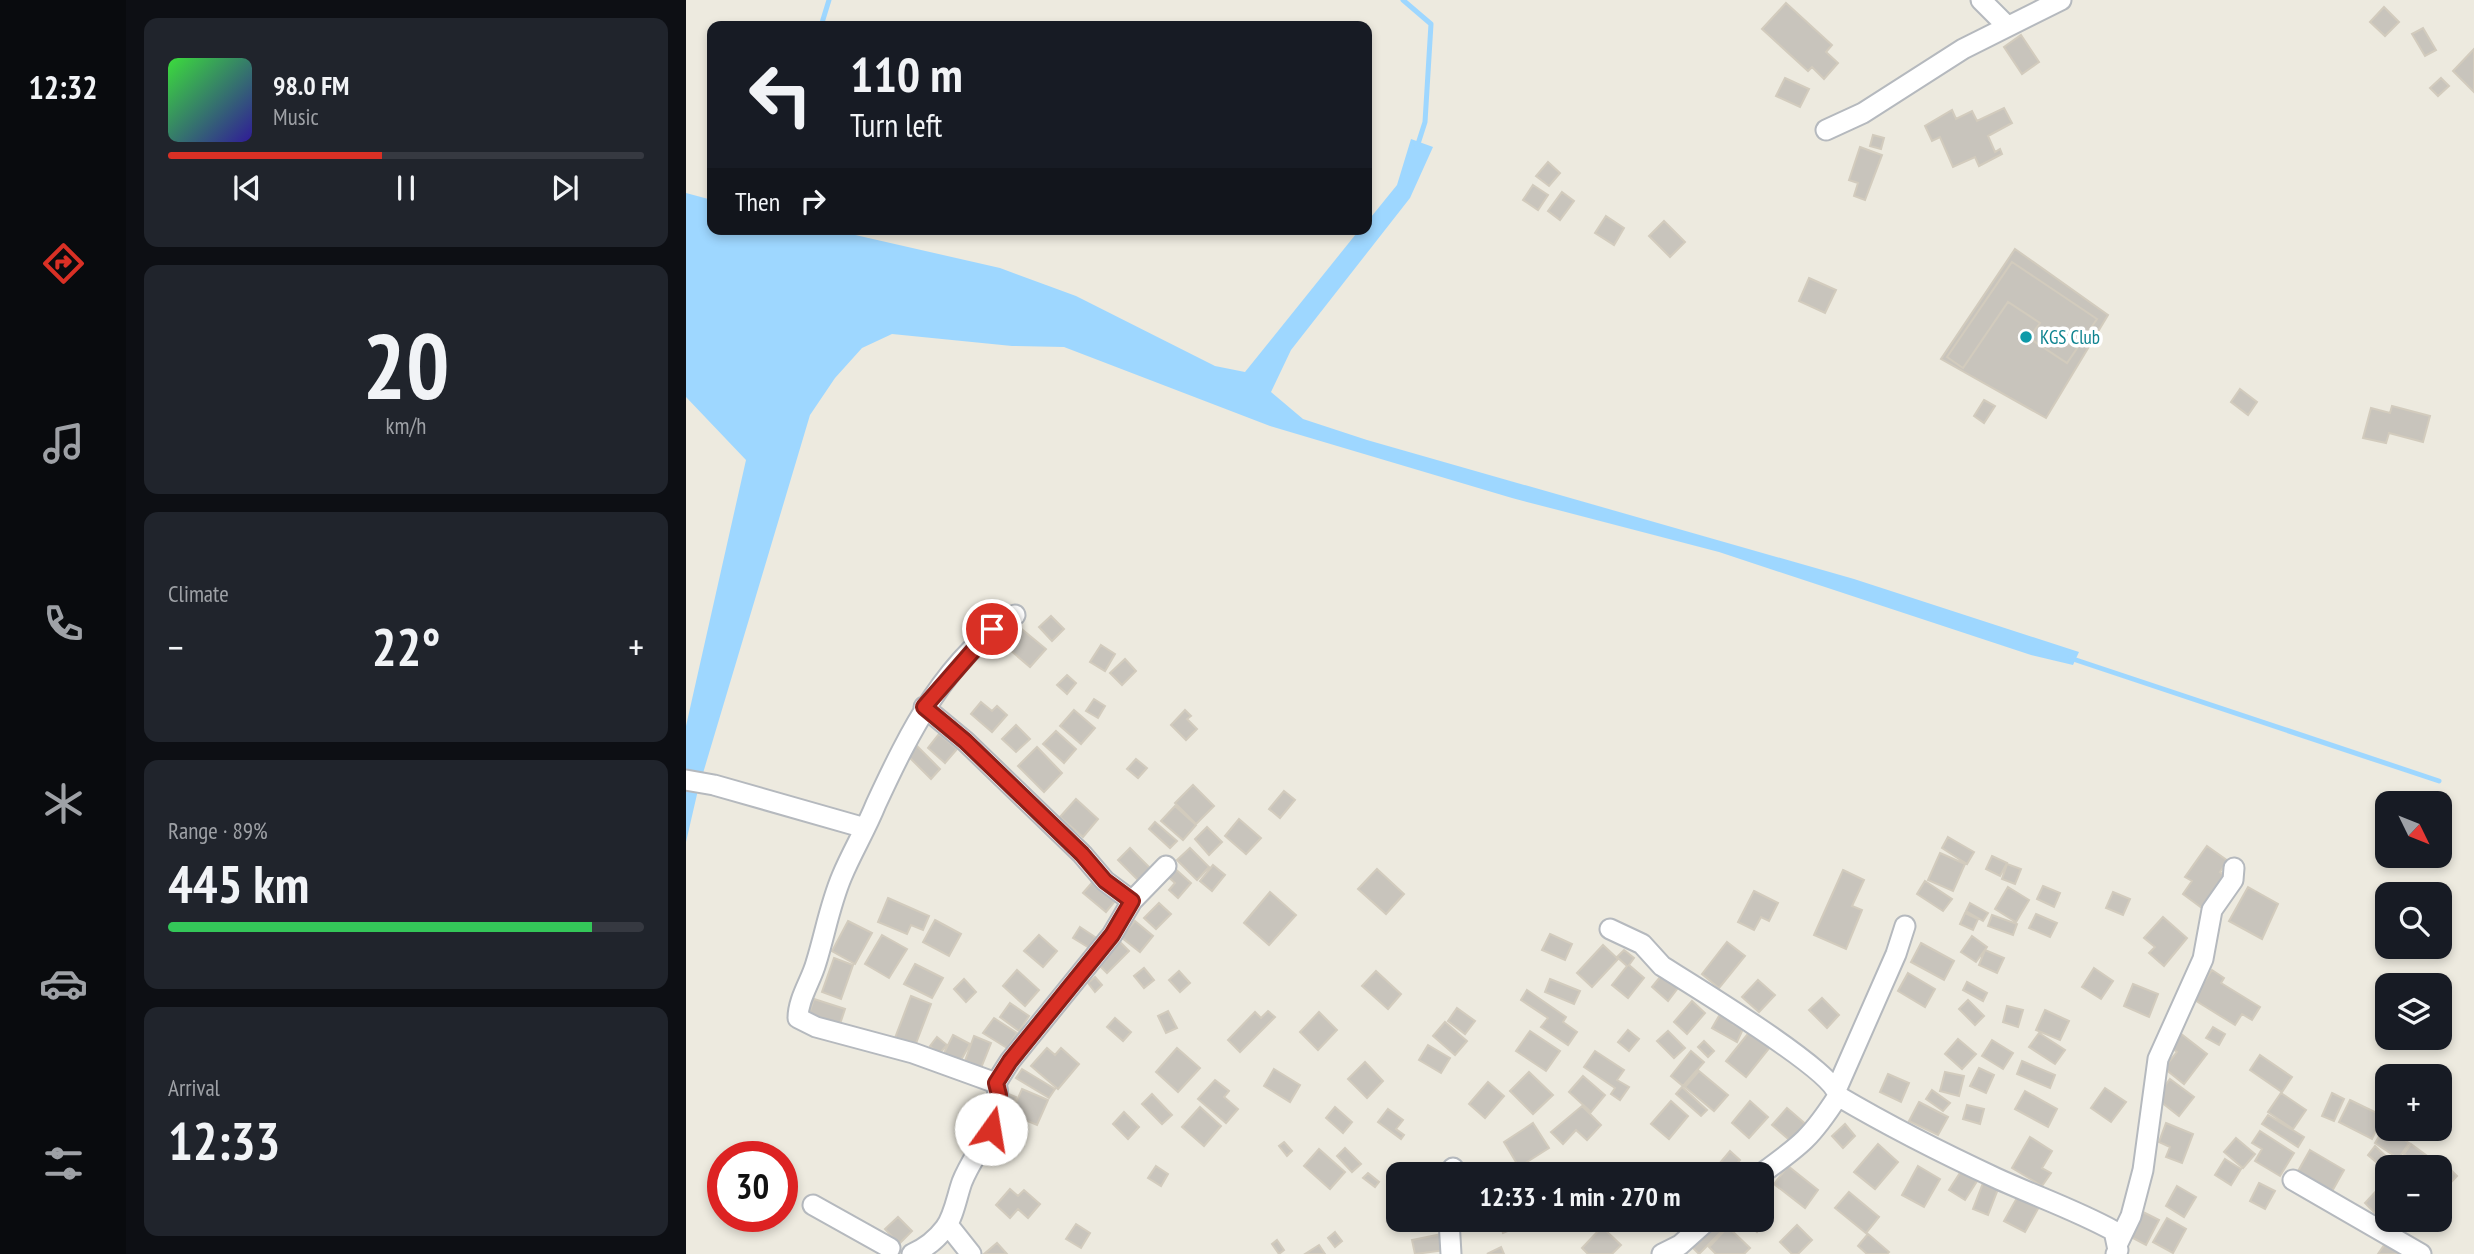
<!DOCTYPE html>
<html lang="en">
<head>
<meta charset="utf-8">
<style>
  :root { --surface:#171b24; --page:#20242c; --text:#f1f3f6; --muted:#9ea1a6; --line:#363941; --accent:#d93025 }
  body { margin:0; font-family:"PT Sans Narrow",sans-serif; background:var(--page); color:var(--text); height:100vh; display:flex; flex-direction:column; font-size:26px; white-space:nowrap }
  * { box-sizing:border-box; margin:0 }
  p { font-size:23px; color:var(--muted) }
  .icon { flex:none; width:38px; height:38px; fill:none; stroke:currentColor; stroke-width:2; stroke-linecap:round; stroke-linejoin:round }
  .map { position:relative; flex:1; overflow:hidden }
  .details { display:flex; flex-direction:column; gap:18px; padding:18px; background:#0d0f14; width:560px }
  .details>* { flex:none }
  .guide { position:absolute; left:21px; top:21px; width:665px; height:214px; border-radius:14px; box-shadow:0 4px 10px #0003; background:#171b24; color:var(--text); overflow:hidden }
  .needle { width:46px; rotate:133deg }
  .tools { position:absolute; left:1689px; top:791px; display:grid; gap:14px }
  .tools a { display:grid; place-items:center; width:77px; height:77px; border-radius:14px; background:var(--surface); box-shadow:0 4px 10px #0003; font-size:35px }
  .speed { position:absolute; left:21px; top:1141px; display:flex; gap:14px; font-size:35px; font-weight:700; text-align:center }
  .speed>* { display:grid; place-content:center; width:91px; height:91px; border-radius:50%; background:var(--surface); box-shadow:0 4px 10px #0003; line-height:1 }
  .speed .limit { border:10px solid #d22; background:#fff; color:#111 }
  .pin { position:absolute; display:grid; place-items:center; width:60px; height:60px; color:#fff; margin:-30px; border:4px solid #fff; border-radius:50%; box-shadow:0 2px 7px #0007 }
  .me { position:absolute; width:77px; margin:-38px; rotate:13deg; stroke-linejoin:round; filter:drop-shadow(0 0 5px #0008) }
  .turn { display:flex; align-items:center; gap:24px; height:147px; padding:0 28px; font-size:32px }
  .turn .icon { width:91px; height:91px; stroke-width:2.5 }
  .turn b { display:block; font-size:49px; line-height:60px }
  .then { display:flex; align-items:center; height:66px; padding:0 28px; background:#0003; gap:14px; font-size:26px }
  .big { font-size:52px; font-weight:700; line-height:1.1 }
  .details .tile { flex:1; display:flex; flex-direction:column; justify-content:center; gap:10px; min-width:0; padding:0 24px; border-radius:14px; background:var(--page) }
  .details .dial { align-items:center; gap:0 }
  .dial b { font-size:91px; line-height:1 }
  .song { display:flex; align-items:center; gap:21px }
  .cover { width:84px; height:84px; border-radius:10px; background:linear-gradient(135deg,hsl(120 70% 55%),hsl(250 70% 35%)) }
  .played { height:7px; border-radius:4px; background:linear-gradient(90deg,var(--accent) 45%,var(--line) 45%) }
  .keys { display:flex; justify-content:space-around; direction:ltr }
  .heat { display:flex; justify-content:space-between; align-items:center; font-size:38px; direction:ltr }
  .charge { height:10px; border-radius:5px; background:linear-gradient(90deg,#34c759 89%,var(--line) 0) }
  .trip { position:absolute; left:700px; top:1162px; width:388px; height:70px; border-radius:14px; background:var(--surface); box-shadow:0 4px 10px #0003; font-weight:700; line-height:70px; text-align:center }
  main { display:flex; flex:1; min-height:0 }
  .tab-bar { display:flex; flex-direction:column; width:126px; justify-content:space-around; align-items:center; background:#090b0e; color:var(--muted) }
  .tab-bar .icon { width:49px; height:49px }
  .tab-bar .on { color:var(--accent) }
  .tab-bar b { font-size:32px; color:var(--text) }
  .map>svg:first-child { display:block }
</style>
</head>
<body>
<main>
<nav class="tab-bar">
<b>12:32</b>
<svg class="icon on" aria-label="directions" viewBox="0 0 24 24"><path d="M12 3l9 9-9 9-9-9zM9 14v-3h6M13 9l2 2-2 2"/></svg>
<svg class="icon" aria-label="music" viewBox="0 0 24 24"><path d="M9 18V5l10-2v13"/><circle cx="6" cy="18" r="3"/><circle cx="16" cy="16" r="3"/></svg>
<svg class="icon" aria-label="phone" viewBox="0 0 24 24"><path d="M5 4h4l2 5-3 2q2 4 5 5l2-3 5 2v4C11 20 4 13 5 4z"/></svg>
<svg class="icon" aria-label="climate" viewBox="0 0 24 24"><path d="M12 3v18M4 7l16 10M4 17L20 7"/></svg>
<svg class="icon" aria-label="car" viewBox="0 0 24 24"><path d="M5 17H2v-5l4-1 3-4h7l3 4 3 1v5h-3M9 17h6M6 11h13"/><circle cx="7" cy="17" r="2"/><circle cx="17" cy="17" r="2"/></svg>
<svg class="icon" aria-label="filters" viewBox="0 0 24 24"><path d="M4 7h16M4 17h16"/><circle cx="9" cy="7" r="2"/><circle cx="15" cy="17" r="2"/></svg>
</nav>
<section class="details">
<div class="tile">
<div class="song"><i class="cover"></i><div><b>98.0 FM</b><p>Music</p></div></div>
<div class="played"></div>
<div class="keys"><svg class="icon" aria-label="previous" viewBox="0 0 24 24"><path d="M18 5L8 12l10 7zM5 5v14"/></svg><svg class="icon" aria-label="pause" viewBox="0 0 24 24"><path d="M8 5v14M16 5v14"/></svg><svg class="icon" aria-label="next" viewBox="0 0 24 24"><path d="M6 5l10 7-10 7zM19 5v14"/></svg></div>
</div>
<div class="tile dial"><b>20</b><p>km/h</p></div>
<div class="tile"><p>Climate</p>
<div class="heat"><a>−</a><b class="big">22°</b><a>+</a></div>
</div>
<div class="tile"><p>Range · 89%</p><b class="big">445 km</b><div class="charge"></div></div>
<div class="tile"><p>Arrival</p><b class="big">12:33</b></div>
</section>
<div class="map">
<svg width="1788" height="1254" viewBox="0 0 1788 1254">
  <rect width="100%" height="100%" fill="#edeadf"/>
  <!-- water -->
  <path fill="#9ed7ff" d="M725,139L747,147L724,198L605,350L585,392L617,419L681,440L1168,579L1393,652L1387,665L1345,655L1033,552L826,498L584,426L378,347L326,346L206,334L176,348L149,378L124,415L12,790L0,842V726L60,460L0,397V193L26,200V229H143L314,268L390,296L529,366L559,372L674,229H681V222L711,185Z"/>
  <g fill="none" stroke-linecap="round" stroke-linejoin="round">
    <!-- stream -->
    <path stroke="#9ed7ff" stroke-width="5" d="M717,0L745,24L739,122L731,147
      M135,26L143,0
      M1384,658L1753,781"/>
  </g>
  <!-- building -->
  <path fill="#c8c4bc" stroke="#d2cbbd" stroke-width="2" d="M1100,3L1146,45L1140,52L1152,63L1138,79L1126,67L1122,71L1076,29Z
    M1698,7L1713,22L1699,36L1684,22Z
    M1737,28L1750,50L1739,56L1726,34Z
    M1335,35L1353,62L1336,74L1318,47Z
    M1788,49V92L1767,71Z
    M1099,78L1123,89L1114,107L1090,96Z
    M1755,78L1763,86L1752,96L1744,88Z
    M1318,108L1326,123L1302,136L1309,152L1314,149L1316,154L1293,166L1289,157L1267,167L1254,137L1246,141L1239,126L1266,110L1270,119L1286,111L1291,121Z
    M1187,135L1198,138L1195,149L1184,146Z
    M1174,147L1196,155L1179,200L1168,196L1172,183L1163,180Z
    M862,162L874,173L863,186L850,176Z
    M847,185L862,195L852,210L837,200Z
    M876,192L888,201L874,220L862,211Z
    M920,216L938,228L928,245L909,233Z
    M978,221L999,242L984,257L963,236Z
    M1329,249L1422,315L1360,418L1255,359Z
    M1326,262L1411,319L1381,363L1343,338L1354,323L1322,302L1277,368L1261,357Z
    M1123,278L1150,290L1139,313L1113,301Z
    M1554,389L1571,402L1562,415L1545,402Z
    M1298,400L1309,406L1298,423L1288,416Z
    M1706,406L1744,416L1737,442L1703,433L1700,443L1677,438L1685,408L1704,413Z
    M365,616L378,629L366,641L353,627Z
    M332,626L360,649L344,667L317,644Z
    M415,645L429,654L419,671L404,662Z
    M439,659L450,671L436,685L424,673Z
    M381,675L390,683L381,694L371,685Z
    M408,699L419,706L412,718L400,711Z
    M295,702L306,711L311,706L321,715L306,732L285,714Z
    M388,710L409,728L395,744L374,726Z
    M499,710L505,716L501,719L511,729L500,740L485,725Z
    M330,725L344,739L330,752L316,739Z
    M370,731L390,749L378,763L357,744Z
    M253,734L271,749L259,763L242,748Z
    M230,745L254,769L245,779L221,755Z
    M351,747L376,773L358,792L332,766Z
    M450,759L461,768L452,778L441,769Z
    M507,785L528,806L510,824L489,803Z
    M598,791L609,800L594,818L583,809Z
    M390,799L412,819L397,837L374,817Z
    M489,806L510,825L497,840L475,821Z
    M553,819L575,838L560,854L539,836Z
    M469,822L491,841L484,848L463,829Z
    M521,827L536,842L523,855L509,839Z
    M1262,837L1288,852L1281,864L1256,848Z
    M1521,846L1542,861L1534,872L1543,879L1524,914L1497,894L1506,881L1499,877Z
    M444,848L465,869L453,881L432,860Z
    M504,848L523,867L511,880L491,860Z
    M1254,853L1279,864L1267,891L1242,880Z
    M1306,856L1321,863L1314,876L1300,869Z
    M1321,864L1335,869L1329,884L1316,879Z
    M527,865L539,875L526,891L514,881Z
    M486,866L505,883L492,898L483,890L489,883L479,874Z
    M691,869L718,894L700,914L672,889Z
    M1157,870L1178,880L1166,906L1176,910L1160,949L1128,935Z
    M411,877L433,896L420,912L397,893Z
    M1239,881L1266,899L1257,911L1231,894Z
    M1357,886L1374,893L1368,907L1351,899Z
    M1322,887L1343,900L1330,922L1309,909Z
    M1562,887L1592,904L1576,939L1543,921Z
    M1068,891L1092,903L1083,921L1075,917L1068,930L1052,922Z
    M584,892L610,915L583,945L558,923Z
    M1427,892L1444,899L1437,915L1420,908Z
    M202,898L243,916L237,930L225,925L221,934L192,922Z
    M473,903L485,914L470,929L458,918Z
    M1284,903L1302,913L1297,921L1280,911Z
    M1279,913L1292,919L1287,930L1274,924Z
    M1350,914L1371,923L1364,937L1343,928Z
    M1306,915L1331,924L1327,935L1302,926Z
    M1477,917L1501,938L1478,966L1463,953L1469,947L1458,938Z
    M249,920L275,934L263,956L237,942Z
    M162,921L186,933L169,964L146,951Z
    M449,921L467,936L454,952L435,937Z
    M394,927L412,939L405,949L387,938Z
    M864,934L886,944L879,960L856,950Z
    M196,935L221,949L203,978L179,964Z
    M353,935L371,951L357,967L338,951Z
    M1286,936L1301,947L1290,962L1275,952Z
    M431,939L443,951L421,973L409,961Z
    M1041,942L1059,956L1033,988L1016,974Z
    M1235,943L1268,961L1258,980L1225,962Z
    M917,945L932,959L906,987L891,973Z
    M938,950L948,958L943,965L958,978L942,998L926,985L941,966L931,957Z
    M1299,950L1318,958L1311,973L1293,965Z
    M148,958L167,965L155,999L136,992Z
    M229,964L257,978L246,998L218,984Z
    M458,968L468,980L458,988L448,976Z
    M1408,968L1427,981L1415,999L1396,987Z
    M331,970L353,990L339,1006L317,986Z
    M1526,970L1538,978L1535,983L1574,1007L1566,1020L1556,1014L1549,1025L1507,999Z
    M493,971L504,983L494,992L483,980Z
    M690,971L715,994L702,1009L676,986Z
    M979,971L995,984L982,1001L966,987Z
    M1222,973L1249,989L1239,1007L1212,991Z
    M409,977L416,985L409,992L402,983Z
    M278,979L290,992L280,1002L268,989Z
    M864,979L894,991L888,1004L859,992Z
    M1072,980L1089,995L1073,1012L1056,997Z
    M1281,982L1301,993L1297,1001L1277,990Z
    M1447,984L1472,994L1463,1017L1438,1006Z
    M841,990L880,1017L877,1022L891,1032L882,1045L855,1027L862,1018L835,1000Z
    M225,996L245,1004L229,1046L209,1038Z
    M1136,998L1153,1015L1141,1028L1123,1010Z
    M128,999L159,1009L153,1027L122,1017Z
    M1282,1000L1298,1016L1289,1025L1273,1009Z
    M1006,1001L1019,1013L1001,1034L988,1022Z
    M324,1003L343,1016L333,1031L314,1017Z
    M1321,1006L1337,1010L1332,1027L1317,1022Z
    M771,1008L789,1021L779,1034L762,1021Z
    M1037,1009L1051,1017L1047,1024L1057,1029L1051,1042L1026,1028Z
    M1359,1010L1383,1021L1374,1040L1350,1030Z
    M482,1011L491,1028L480,1033L472,1016Z
    M582,1011L589,1017L554,1052L542,1040L569,1012L575,1018Z
    M633,1012L651,1030L632,1050L614,1032Z
    M308,1018L331,1033L321,1048L297,1033Z
    M429,1018L445,1032L437,1041L421,1027Z
    M759,1022L781,1041L769,1055L747,1036Z
    M1527,1027L1539,1034L1533,1045L1520,1038Z
    M942,1030L953,1039L943,1051L932,1042Z
    M1065,1030L1085,1046L1060,1077L1040,1061Z
    M844,1031L874,1051L860,1071L830,1051Z
    M982,1031L999,1048L988,1058L971,1041Z
    M1353,1033L1379,1050L1369,1064L1343,1047Z
    M1494,1033L1521,1054L1498,1084L1478,1068L1491,1052L1483,1046Z
    M267,1035L284,1044L273,1064L257,1055Z
    M288,1036L305,1043L295,1068L279,1061Z
    M251,1037L261,1045L253,1054L244,1046Z
    M1272,1039L1290,1054L1276,1069L1259,1054Z
    M1306,1040L1327,1053L1317,1069L1296,1056Z
    M1018,1041L1028,1051L1022,1057L1012,1047Z
    M742,1045L764,1058L755,1073L733,1060Z
    M361,1048L369,1055L375,1048L393,1064L372,1089L345,1066Z
    M491,1048L514,1068L492,1092L470,1072Z
    M909,1051L938,1070L931,1080L943,1087L934,1100L925,1094L929,1088L898,1067Z
    M1005,1051L1018,1062L997,1086L985,1076Z
    M1574,1055L1606,1077L1596,1092L1564,1070Z
    M1336,1061L1369,1075L1364,1088L1331,1074Z
    M679,1062L697,1081L681,1098L662,1079Z
    M1293,1068L1308,1075L1300,1093L1284,1086Z
    M336,1069L369,1089L363,1098L330,1078Z
    M588,1069L614,1085L604,1102L578,1086Z
    M1013,1071L1042,1095L1028,1111L999,1087Z
    M843,1072L867,1095L847,1114L824,1091Z
    M1259,1072L1278,1076L1273,1096L1254,1091Z
    M1202,1074L1223,1083L1215,1102L1194,1092Z
    M897,1076L919,1095L905,1112L883,1092Z
    M1484,1079L1508,1097L1493,1116L1470,1098Z
    M529,1080L543,1091L538,1097L552,1109L540,1123L512,1099Z
    M802,1082L818,1096L799,1118L783,1104Z
    M996,1087L1021,1110L1015,1116L990,1094Z
    M1419,1088L1440,1102L1425,1122L1405,1108Z
    M336,1089L362,1100L351,1125L325,1114Z
    M1246,1090L1264,1103L1257,1111L1240,1099Z
    M1339,1091L1371,1109L1362,1127L1329,1109Z
    M320,1093L330,1097L326,1108L316,1104Z
    M1595,1093L1620,1110L1607,1129L1582,1112Z
    M1646,1093L1658,1099L1648,1121L1636,1116Z
    M466,1094L486,1115L476,1124L456,1104Z
    M1664,1100L1697,1116L1686,1139L1653,1122Z
    M985,1101L1002,1116L983,1139L965,1124Z
    M1064,1101L1082,1117L1063,1138L1046,1123Z
    M1233,1102L1262,1117L1252,1135L1223,1121Z
    M1281,1105L1298,1109L1294,1124L1277,1119Z
    M896,1106L915,1125L901,1140L890,1130L877,1144L865,1132Z
    M514,1107L535,1126L518,1146L496,1127Z
    M649,1107L666,1122L657,1133L640,1118Z
    M1101,1108L1122,1126L1107,1143L1086,1125Z
    M702,1109L717,1120L710,1129L718,1135L715,1139L692,1122Z
    M438,1112L453,1127L442,1139L427,1124Z
    M1582,1115L1618,1137L1612,1147L1576,1124Z
    M847,1123L863,1148L833,1167L818,1142Z
    M1480,1123L1507,1134L1496,1163L1480,1157L1484,1147L1473,1142Z
    M1159,1124L1169,1136L1157,1148L1146,1136Z
    M1699,1127L1723,1143L1715,1155L1734,1167H1703L1710,1157L1689,1143Z
    M1574,1131L1608,1153L1594,1176L1569,1161L1576,1149L1566,1143Z
    M1344,1137L1366,1151L1356,1168L1365,1173L1356,1186L1326,1168Z
    M1550,1138L1569,1154L1557,1168L1538,1152Z
    M598,1142L606,1151L601,1156L593,1146Z
    M1192,1144L1212,1162L1189,1189L1168,1172Z
    M1725,1144L1748,1161L1743,1167H1736L1718,1154Z
    M1689,1146L1703,1159L1696,1167L1682,1155Z
    M659,1148L675,1164L666,1172L651,1156Z
    M633,1149L659,1172L644,1189L618,1166Z
    M1624,1150L1658,1170L1645,1193L1611,1173Z
    M1044,1151L1054,1160L1044,1172L1033,1164Z
    M1539,1159L1555,1169L1545,1185L1529,1175Z
    M1756,1161L1771,1176L1754,1194V1167H1750Z
    M470,1166L482,1174L475,1186L462,1178Z
    M1102,1166L1132,1190L1119,1208L1088,1184Z
    M1232,1166L1254,1179L1238,1207L1216,1195Z
    M1277,1168L1293,1178L1279,1200L1263,1190Z
    M682,1173L693,1182L689,1187L677,1178Z
    M1297,1183L1312,1189L1302,1215L1287,1209Z
    M1573,1183L1589,1191L1579,1209L1564,1201Z
    M1491,1186L1510,1197L1498,1217L1480,1206Z
    M1694,1187L1701,1194V1220H1706L1701,1225L1679,1203Z
    M324,1189L332,1196L338,1190L354,1204L342,1218L332,1209L324,1218L310,1205Z
    M1163,1192L1193,1217L1180,1233L1149,1208Z
    M1332,1196L1353,1207L1339,1232L1318,1221Z
    M1457,1212L1473,1220L1460,1245L1445,1237Z
    M1076,1213L1083,1219L1071,1232L1058,1220H1076Z
    M212,1217L226,1231L213,1244L199,1229Z
    M1481,1218L1500,1229L1487,1253L1467,1242Z
    M824,1220L827,1229L817,1233L814,1223Z
    M390,1224L404,1233L395,1248L380,1239Z
    M1027,1224L1035,1232L1013,1254L1005,1246Z
    M1111,1225L1126,1240L1112,1254H1106L1094,1242Z
    M916,1227L935,1245L926,1254H902L896,1248Z
    M1042,1227L1064,1248L1058,1254H1030L1023,1247Z
    M649,1232L656,1241L649,1247L642,1238Z
    M756,1234L760,1250L729,1254L726,1240Z
    M1182,1234L1203,1252L1201,1254H1181L1172,1246Z
    M1703,1238L1717,1254H1692Z
    M591,1240L598,1250L593,1254L586,1244Z
    M311,1243L321,1254H298Z
    M633,1245L639,1254H619Z
    M815,1247L818,1254H801Z"/>
  <g fill="none" stroke-linecap="round" stroke-linejoin="round">
    <!-- minor casing -->
    <g stroke="#b5b9be" stroke-width="23">
      <path id="minor" d="M1295,0L1321,26
        M1140,130L1177,113L1277,49L1375,0
        M238,707L279,741L396,854L419,881L446,901L426,935L324,1061L310,1083
        M0,780L28,785L179,828
        M446,901L480,866
        M924,929L956,944L976,966C1006,985 1147,1070 1152,1096C1203,1126 1256,1153 1310,1178C1349,1196 1390,1210 1428,1231L1432,1250L1430,1254
        M1151,1088L1210,954L1219,926
        M767,1174V1168
        M1075,1174C1115,1145 1125,1138 1152,1096
        M1607,1180L1735,1254
        M127,1205L204,1248
        M763,1220L765,1254
        M262,1225L285,1254
        M1431,1245L1445,1216L1457,1170L1472,1059L1517,959L1526,910L1547,880L1548,868
        M226,1254C240,1248 250,1240 259,1228C268,1216 271,1196 276,1182C289,1149 320,1121 310,1083L227,1053L130,1027L112,1018C112,999 125,981 130,963C139,934 144,904 156,876C166,852 180,829 190,804C223,733 260,657 329,615
        M976,1254L994,1245L1022,1220"/>
    </g>
    <!-- minor -->
    <use href="#minor" stroke="#fff" stroke-width="19"/>
  </g>
  <g fill="none" stroke-linecap="round" stroke-linejoin="round">
    <!-- route casing -->
    <g stroke="#8d1f18" stroke-width="18">
      <path id="route" d="M305,1129L313,1095L310,1083L324,1061L426,935L446,901L419,881L396,854L279,741L238,707L306,629"/>
    </g>
    <!-- route -->
    <use href="#route" stroke="#d93025" stroke-width="12"/>
  </g>
  <!-- markers -->
  <circle fill="#0f9aa8" stroke="#fff" stroke-width="2.5" cx="1340" cy="337" r="7"/>
  <g text-anchor="middle" dominant-baseline="central" stroke-width="7" stroke-linejoin="round" paint-order="stroke">
    <!-- culture labels -->
    <g font-size="19" fill="#0d838f" stroke="#fff" text-anchor="start">
      <text x="1354" y="337">KGS Club</text>
    </g>
  </g>
</svg>
<div class="tools">
<a><svg class="needle" viewBox="-14 -14 28 28"><path d="M0-13l5 13h-10z" fill="#e53935"/><path d="M0 13l5-13h-10z" fill="#9ea1a6"/></svg></a>
<a><svg class="icon" aria-label="search" viewBox="0 0 24 24"><circle cx="10" cy="10" r="6"/><path d="M15 15l6 6"/></svg></a>
<a><svg class="icon" aria-label="layers" viewBox="0 0 24 24"><path d="M12 4l9 5-9 5-9-5zM3 14l9 5 9-5"/></svg></a>
<a>+</a>
<a>−</a>
</div>
<div class="speed"><div class="limit">30</div></div>
<div class="pin" style="left:306px;top:629px;background:#d93025"><svg class="icon" aria-label="arrive" viewBox="0 0 24 24"><path d="M6 21V4h12l-3 4 3 4H6"/></svg></div>
<svg class="me" style="left:305px;top:1129px" viewBox="-20 -20 40 40"><circle r="19" fill="#fff"/><path d="M0-13L10 11 0 6-10 11z" fill="#d93025"/></svg>
<div class="trip">12:33 · 1 min · 270 m</div>
<div class="guide">
<div class="turn"><svg class="icon" aria-label="left" viewBox="0 0 24 24"><path d="M17 20v-9H6M10 6l-5 5 5 5"/></svg><div><b>110 m</b>Turn left</div></div>
<div class="then">Then<svg class="icon" aria-label="right" viewBox="0 0 24 24"><path d="M7 20v-9h11M14 6l5 5-5 5"/></svg></div>
</div>
</div>
</main>
</body>
</html>
